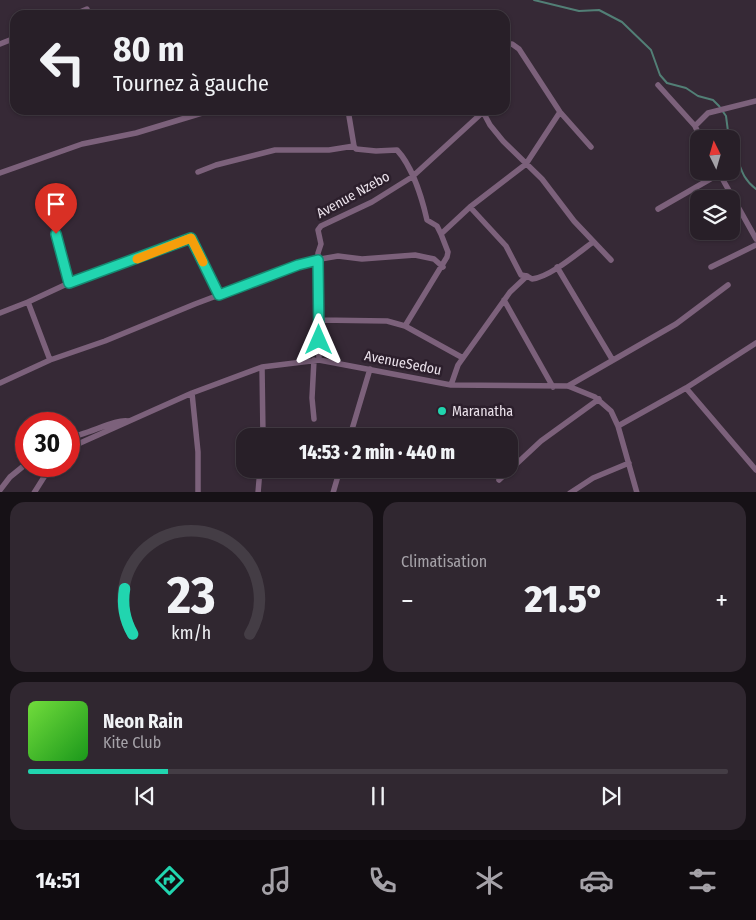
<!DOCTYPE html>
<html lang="fr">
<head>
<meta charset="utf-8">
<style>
  :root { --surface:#281f28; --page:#302730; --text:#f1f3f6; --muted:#a5a2a8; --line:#443d45; --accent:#21d5af }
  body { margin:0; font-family:"Fira Sans Condensed",sans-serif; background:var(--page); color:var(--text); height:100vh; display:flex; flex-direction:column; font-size:19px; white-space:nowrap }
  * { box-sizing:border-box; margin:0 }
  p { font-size:16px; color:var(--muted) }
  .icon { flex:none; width:28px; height:28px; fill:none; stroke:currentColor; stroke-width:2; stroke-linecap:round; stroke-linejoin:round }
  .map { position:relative; height:492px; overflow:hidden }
  .side { display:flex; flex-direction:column; gap:10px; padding:10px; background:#161116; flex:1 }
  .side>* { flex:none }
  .hud { position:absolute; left:10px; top:10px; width:500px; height:105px; border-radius:15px; box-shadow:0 1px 4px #0004,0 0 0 1px var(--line); background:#281f28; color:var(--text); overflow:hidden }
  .needle { width:32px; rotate:355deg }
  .tools { position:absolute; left:690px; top:130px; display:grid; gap:10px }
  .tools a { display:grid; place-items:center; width:50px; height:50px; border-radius:10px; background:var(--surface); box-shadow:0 1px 4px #0004,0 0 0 1px var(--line); font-size:25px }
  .speed { position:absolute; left:15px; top:412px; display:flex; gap:10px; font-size:25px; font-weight:700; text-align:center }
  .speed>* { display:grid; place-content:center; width:65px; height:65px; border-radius:50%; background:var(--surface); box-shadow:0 1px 4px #0004,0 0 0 1px var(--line); line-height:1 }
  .speed .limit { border:8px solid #d22; background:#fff; color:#111 }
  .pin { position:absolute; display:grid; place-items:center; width:42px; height:42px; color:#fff; margin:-51px -21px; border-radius:50% 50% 50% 0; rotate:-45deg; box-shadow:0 0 5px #0007 }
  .pin .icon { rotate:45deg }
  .me { position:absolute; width:55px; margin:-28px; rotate:0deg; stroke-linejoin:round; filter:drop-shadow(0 0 4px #0008) }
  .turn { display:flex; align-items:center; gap:18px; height:105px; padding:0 20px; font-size:22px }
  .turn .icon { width:65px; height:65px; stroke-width:2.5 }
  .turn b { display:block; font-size:35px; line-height:42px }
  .big { font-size:38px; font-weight:800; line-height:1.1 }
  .side .widget { flex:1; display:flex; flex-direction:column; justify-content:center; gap:8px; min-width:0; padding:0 18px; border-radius:15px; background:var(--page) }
  .side .dial { align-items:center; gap:0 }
  .dial svg { height:130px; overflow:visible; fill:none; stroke:var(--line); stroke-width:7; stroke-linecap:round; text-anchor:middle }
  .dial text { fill:var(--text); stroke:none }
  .song { display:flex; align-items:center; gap:15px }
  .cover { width:60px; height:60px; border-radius:8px; background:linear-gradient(135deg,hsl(100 70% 55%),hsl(120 70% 35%)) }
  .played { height:5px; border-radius:2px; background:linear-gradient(90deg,var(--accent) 20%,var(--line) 20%) }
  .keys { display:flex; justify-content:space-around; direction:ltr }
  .heat { display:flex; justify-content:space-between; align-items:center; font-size:28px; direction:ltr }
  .side .tiles { flex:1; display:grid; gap:10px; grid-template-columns:1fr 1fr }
  .widget:last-child { grid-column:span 2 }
  .trip { position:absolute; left:236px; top:428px; width:282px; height:50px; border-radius:15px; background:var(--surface); box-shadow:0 1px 4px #0004,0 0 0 1px var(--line); font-weight:800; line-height:50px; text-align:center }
  .tabs { display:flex; height:80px; justify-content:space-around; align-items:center; background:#100c10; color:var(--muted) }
  .tabs .icon { width:35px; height:35px }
  .tabs .current { color:var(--accent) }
  .tabs b { font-size:22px; color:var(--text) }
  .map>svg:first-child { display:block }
</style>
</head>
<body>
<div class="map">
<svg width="756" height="493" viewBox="0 0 756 493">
  <rect width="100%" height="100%" fill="#362936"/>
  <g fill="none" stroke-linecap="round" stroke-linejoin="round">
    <!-- stream -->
    <path stroke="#527f76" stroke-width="2" d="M534,0L579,11L599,10L622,22L651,50L660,75L667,83L686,88L698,96L713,100L719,106L726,116L729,139
      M731,146C742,163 738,175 756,189"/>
    <!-- street -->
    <path stroke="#7c617b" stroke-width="5.5" d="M73,15L87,9
      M0,44L15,38
      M505,45L512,44L519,49L560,112L591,147
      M658,85L695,126L701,139
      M348,110L354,146L356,149L376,151L397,150C412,166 422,198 427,220L437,226L441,234
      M482,110L490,125L503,141L542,179L574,221L611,260
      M695,126L708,113L756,101
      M718,171L756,239
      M198,172L216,165L275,150H329L354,146
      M0,173L82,144L136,133L212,110
      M658,209L719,174
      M56,233L69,283
      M557,267L612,359
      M711,267L756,245
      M527,276L532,279C550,277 578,253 593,242
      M504,300L553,387
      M28,302L69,283L191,237L219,295
      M0,313L28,302L50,360L105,341L195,304L309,261L338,256L362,259L415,255L434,259L443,267
      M319,320L387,321L405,326L463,358
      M405,326L447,257L448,252L441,234L470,207
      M314,360L312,398L314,419
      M319,360L318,253L321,244L318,230L321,226L372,202L412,177L483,112
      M262,367L263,436
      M0,383L50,360
      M451,385L458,365L510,292L527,276L521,275L506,246L470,207L526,164L560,112
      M568,386L676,324L728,285
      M686,388L756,470
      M192,393L198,452V493
      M618,426L686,388L756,343
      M350,436L370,369
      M69,437C85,436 117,418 128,421
      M69,448L192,393L262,367L319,360L451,385L568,386L595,397L611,411L618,426L637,493
      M499,480L541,441L599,399
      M0,490L10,477L26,464
      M34,493L51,466
      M258,493L260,469
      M333,493L340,469
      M570,493L593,478L629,463"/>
  </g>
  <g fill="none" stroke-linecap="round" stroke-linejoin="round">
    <!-- route casing -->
    <g stroke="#158a72" stroke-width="12">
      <path id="route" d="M56,234L69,283L191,238L219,295L298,265L318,260L319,340"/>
    </g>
    <!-- route -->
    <use href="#route" stroke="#21d5af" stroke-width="9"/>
    <!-- slow -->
    <path stroke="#f59e0b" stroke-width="9" d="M137,259L191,238L203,262"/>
  </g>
  <!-- markers -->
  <circle fill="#21d5af" stroke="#2c1f2c" stroke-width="2" cx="442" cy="411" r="5"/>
  <g text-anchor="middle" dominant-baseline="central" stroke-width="5" stroke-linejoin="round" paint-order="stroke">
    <!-- street labels -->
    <g font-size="14" fill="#ebe2eb" stroke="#2c1f2c">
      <text transform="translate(353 195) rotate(-29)">Avenue Nzebo</text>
      <text transform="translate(403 363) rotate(11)">AvenueSedou</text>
    </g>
    <!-- poi labels -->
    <g font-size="14" fill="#ebe2eb" stroke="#2c1f2c" text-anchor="start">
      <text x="452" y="411">Maranatha</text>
    </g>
  </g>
</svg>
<div class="tools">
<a><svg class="needle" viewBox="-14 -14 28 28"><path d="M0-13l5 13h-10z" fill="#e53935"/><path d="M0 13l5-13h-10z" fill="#a5a2a8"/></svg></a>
<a><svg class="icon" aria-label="layers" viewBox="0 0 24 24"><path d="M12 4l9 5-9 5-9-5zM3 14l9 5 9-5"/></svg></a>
</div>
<div class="speed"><div class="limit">30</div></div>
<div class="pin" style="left:56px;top:234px;background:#d93025"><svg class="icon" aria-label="arrive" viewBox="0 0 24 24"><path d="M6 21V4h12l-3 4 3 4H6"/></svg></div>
<svg class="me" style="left:319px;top:340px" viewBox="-20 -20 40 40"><path d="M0-17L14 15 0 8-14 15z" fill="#21d5af" stroke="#fff" stroke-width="4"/></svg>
<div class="trip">14:53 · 2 min · 440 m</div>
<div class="hud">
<div class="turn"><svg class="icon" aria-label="left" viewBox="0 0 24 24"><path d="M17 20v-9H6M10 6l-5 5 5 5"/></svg><div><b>80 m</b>Tournez à gauche</div></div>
</div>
</div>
<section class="side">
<div class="tiles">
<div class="widget dial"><svg viewBox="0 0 100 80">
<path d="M14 69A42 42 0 1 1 86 69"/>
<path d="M14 69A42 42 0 0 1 9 41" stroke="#21d5af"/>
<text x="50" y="56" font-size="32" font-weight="700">23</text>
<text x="50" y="72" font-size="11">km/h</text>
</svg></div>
<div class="widget"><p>Climatisation</p>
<div class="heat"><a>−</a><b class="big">21.5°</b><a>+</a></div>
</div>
<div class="widget">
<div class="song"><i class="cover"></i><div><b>Neon Rain</b><p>Kite Club</p></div></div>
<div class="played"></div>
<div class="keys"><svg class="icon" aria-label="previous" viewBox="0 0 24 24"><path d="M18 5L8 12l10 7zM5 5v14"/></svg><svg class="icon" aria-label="pause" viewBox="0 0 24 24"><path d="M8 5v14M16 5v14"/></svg><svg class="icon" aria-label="next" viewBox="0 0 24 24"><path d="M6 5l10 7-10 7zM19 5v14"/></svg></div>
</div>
</div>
</section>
<nav class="tabs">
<b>14:51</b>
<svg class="icon current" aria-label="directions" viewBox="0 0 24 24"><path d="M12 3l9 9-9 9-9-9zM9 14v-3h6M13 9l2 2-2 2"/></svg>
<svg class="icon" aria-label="music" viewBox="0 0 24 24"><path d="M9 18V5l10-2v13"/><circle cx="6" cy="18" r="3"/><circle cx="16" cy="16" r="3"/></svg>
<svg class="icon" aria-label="phone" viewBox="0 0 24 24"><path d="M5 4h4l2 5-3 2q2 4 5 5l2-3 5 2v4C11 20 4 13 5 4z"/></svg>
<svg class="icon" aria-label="climate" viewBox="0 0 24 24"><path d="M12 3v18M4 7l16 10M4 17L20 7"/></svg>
<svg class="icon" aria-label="car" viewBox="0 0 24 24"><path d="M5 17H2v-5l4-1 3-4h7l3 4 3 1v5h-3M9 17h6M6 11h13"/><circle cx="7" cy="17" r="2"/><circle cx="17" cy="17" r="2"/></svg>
<svg class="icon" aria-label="filters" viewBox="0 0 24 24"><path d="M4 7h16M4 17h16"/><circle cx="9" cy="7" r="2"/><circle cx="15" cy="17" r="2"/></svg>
</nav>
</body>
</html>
